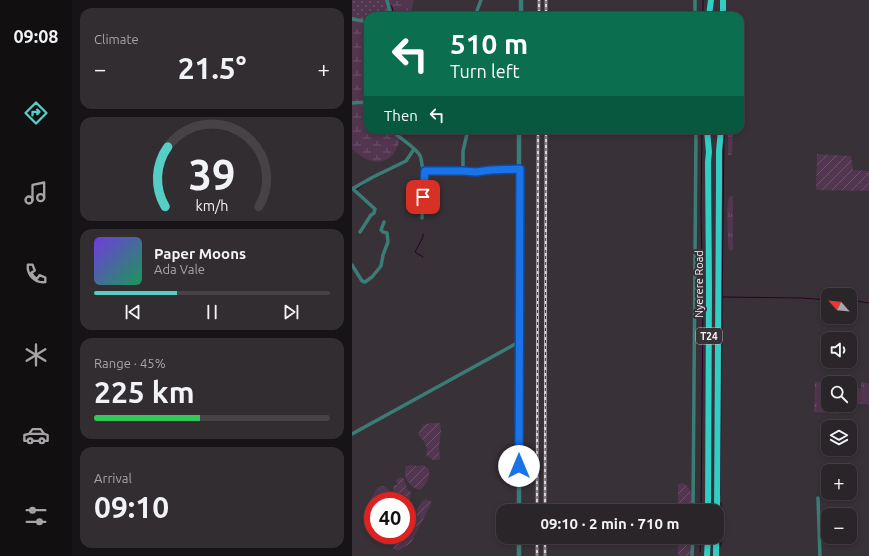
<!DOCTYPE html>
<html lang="en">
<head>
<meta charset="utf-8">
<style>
  :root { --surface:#2a2529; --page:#322d31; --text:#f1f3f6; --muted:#a5a5a8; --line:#464246; --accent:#55cec5 }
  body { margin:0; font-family:Ubuntu,sans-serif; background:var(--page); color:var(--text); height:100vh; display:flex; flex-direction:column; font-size:15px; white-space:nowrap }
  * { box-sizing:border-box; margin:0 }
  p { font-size:13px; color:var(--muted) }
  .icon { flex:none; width:22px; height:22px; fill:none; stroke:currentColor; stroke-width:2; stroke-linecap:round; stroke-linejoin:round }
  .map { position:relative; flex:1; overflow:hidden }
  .side { display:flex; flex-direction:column; gap:8px; padding:8px; background:#171417; width:280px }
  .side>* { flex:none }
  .guide { position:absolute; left:12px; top:12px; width:380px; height:122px; border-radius:12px; box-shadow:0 2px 6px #0003,0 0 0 1px var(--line); background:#0b6e4f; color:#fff; overflow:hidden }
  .needle { width:26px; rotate:297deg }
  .buttons { position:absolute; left:469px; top:288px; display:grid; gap:8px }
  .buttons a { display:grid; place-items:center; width:36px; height:36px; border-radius:8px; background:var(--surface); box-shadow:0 2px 6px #0003,0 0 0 1px var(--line); font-size:20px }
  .speed { position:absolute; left:12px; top:492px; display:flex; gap:8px; font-size:20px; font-weight:700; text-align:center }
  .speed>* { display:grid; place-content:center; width:52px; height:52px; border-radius:50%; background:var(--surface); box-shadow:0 2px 6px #0003,0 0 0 1px var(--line); line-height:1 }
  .speed .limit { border:6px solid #d22; background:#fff; color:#111 }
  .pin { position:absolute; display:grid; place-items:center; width:34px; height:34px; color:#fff; margin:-17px; border-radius:8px; box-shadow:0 2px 6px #0006 }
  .me { position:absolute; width:44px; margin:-22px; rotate:0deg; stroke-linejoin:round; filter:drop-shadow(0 0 3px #0008) }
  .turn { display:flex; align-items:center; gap:14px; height:84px; padding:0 20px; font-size:18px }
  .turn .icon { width:52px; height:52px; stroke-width:2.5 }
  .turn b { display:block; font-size:28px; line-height:34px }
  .then { display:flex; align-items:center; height:38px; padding:0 20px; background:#0003; gap:8px; font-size:15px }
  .big { font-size:30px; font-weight:600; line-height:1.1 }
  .side .card { flex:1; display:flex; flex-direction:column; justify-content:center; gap:6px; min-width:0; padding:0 14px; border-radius:12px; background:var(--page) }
  .side .dial { align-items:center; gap:0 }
  .dial svg { height:104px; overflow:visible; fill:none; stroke:var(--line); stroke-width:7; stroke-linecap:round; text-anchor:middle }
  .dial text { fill:var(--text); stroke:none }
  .song { display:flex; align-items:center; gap:12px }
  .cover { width:48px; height:48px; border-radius:6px; background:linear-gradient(135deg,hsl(260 70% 55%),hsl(150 70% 35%)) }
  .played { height:4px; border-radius:2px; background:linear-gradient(90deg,var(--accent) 35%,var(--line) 35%) }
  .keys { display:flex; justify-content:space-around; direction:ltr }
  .heat { display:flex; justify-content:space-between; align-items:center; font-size:22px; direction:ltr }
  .charge { height:6px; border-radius:3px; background:linear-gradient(90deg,#34c759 45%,var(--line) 0) }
  .trip { position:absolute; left:144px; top:504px; width:228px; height:40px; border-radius:12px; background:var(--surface); box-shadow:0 2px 6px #0003,0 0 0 1px var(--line); font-weight:600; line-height:40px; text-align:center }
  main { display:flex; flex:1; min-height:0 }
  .menu { display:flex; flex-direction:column; width:72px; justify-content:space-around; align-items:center; background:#110f10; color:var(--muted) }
  .menu .icon { width:28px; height:28px }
  .menu .current { color:var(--accent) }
  .menu b { font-size:18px; color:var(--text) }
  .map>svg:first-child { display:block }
</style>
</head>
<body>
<main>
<nav class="menu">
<b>09:08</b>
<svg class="icon current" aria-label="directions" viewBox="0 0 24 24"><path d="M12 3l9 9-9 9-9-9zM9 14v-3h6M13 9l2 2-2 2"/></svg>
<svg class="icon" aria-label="music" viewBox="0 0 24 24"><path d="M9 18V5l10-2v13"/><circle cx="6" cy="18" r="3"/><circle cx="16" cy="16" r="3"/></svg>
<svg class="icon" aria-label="phone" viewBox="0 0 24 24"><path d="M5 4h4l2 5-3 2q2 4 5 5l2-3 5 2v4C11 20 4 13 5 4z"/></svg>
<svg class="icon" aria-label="climate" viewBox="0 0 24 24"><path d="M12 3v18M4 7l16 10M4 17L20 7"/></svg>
<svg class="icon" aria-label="car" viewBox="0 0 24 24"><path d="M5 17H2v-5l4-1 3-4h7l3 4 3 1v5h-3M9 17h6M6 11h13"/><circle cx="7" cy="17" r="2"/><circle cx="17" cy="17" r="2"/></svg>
<svg class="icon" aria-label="filters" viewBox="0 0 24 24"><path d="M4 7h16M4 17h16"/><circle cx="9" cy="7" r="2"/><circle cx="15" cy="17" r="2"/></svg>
</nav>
<section class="side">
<div class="card"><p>Climate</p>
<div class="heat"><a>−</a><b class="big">21.5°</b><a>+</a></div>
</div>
<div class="card dial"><svg viewBox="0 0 100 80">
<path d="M14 69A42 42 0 1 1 86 69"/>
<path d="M14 69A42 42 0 0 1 16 23" stroke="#55cec5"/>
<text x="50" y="56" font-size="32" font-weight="700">39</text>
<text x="50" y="72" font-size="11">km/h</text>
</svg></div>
<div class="card">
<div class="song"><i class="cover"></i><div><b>Paper Moons</b><p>Ada Vale</p></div></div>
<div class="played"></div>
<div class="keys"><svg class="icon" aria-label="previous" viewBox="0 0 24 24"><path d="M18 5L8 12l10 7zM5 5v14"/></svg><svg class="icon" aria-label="pause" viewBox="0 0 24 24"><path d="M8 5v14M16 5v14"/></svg><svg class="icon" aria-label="next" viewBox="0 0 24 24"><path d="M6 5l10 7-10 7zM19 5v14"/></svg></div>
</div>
<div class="card"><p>Range · 45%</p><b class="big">225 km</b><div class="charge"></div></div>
<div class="card"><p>Arrival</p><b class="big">09:10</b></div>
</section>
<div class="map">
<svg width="517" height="556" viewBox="0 0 517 556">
  <defs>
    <pattern id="grass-tufts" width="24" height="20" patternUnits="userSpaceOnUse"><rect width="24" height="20" fill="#52354e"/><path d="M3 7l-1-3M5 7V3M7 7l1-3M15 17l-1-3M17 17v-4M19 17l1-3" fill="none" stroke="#6c5368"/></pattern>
    <pattern id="wetland-marsh" width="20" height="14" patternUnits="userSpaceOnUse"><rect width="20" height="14" fill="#52354e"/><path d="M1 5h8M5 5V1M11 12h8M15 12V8" fill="none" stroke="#6c5368"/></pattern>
    <pattern id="park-dots" width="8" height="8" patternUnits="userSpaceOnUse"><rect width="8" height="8" fill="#52354e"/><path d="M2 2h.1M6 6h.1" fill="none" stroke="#6c5368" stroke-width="1.8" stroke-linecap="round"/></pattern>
    <pattern id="garden-furrows" width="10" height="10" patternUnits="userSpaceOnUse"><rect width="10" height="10" fill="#52354e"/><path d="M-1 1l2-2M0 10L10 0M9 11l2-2" fill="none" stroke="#6c5368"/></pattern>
  </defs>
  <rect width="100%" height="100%" fill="#383137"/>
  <!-- grass -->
  <path fill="url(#grass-tufts)" d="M376,130H381L380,155H376Z
    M381,196V250L379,251L377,249L376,245L375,209L377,197Z
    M463,382L491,383H476V405H492L486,414L462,412Z
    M509,382L517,383V406L515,404H498V387L501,389L509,388Z
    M32,486L37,490L35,501H21V509L18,500L26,487Z"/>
  <!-- wetland -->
  <path fill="url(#wetland-marsh)" d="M0,0H62L58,16H16V130H49C46,163 25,172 0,149Z"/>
  <!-- park -->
  <path fill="url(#park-dots)" d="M0,0H33L36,16H16V21L0,18Z"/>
  <!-- garden -->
  <path fill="url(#garden-furrows)" d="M465,154L499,156L501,170L517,171V191L464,190Z
    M79,423H88L89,430L87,447L88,458L87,460H81L74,455C77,447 72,440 66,435L71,425Z
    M59,465L64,466L71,465L77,469C78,477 75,485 68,490C57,487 50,477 54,466Z
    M49,477L52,479L55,488L52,487L59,492L55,515V501H39L42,485H46L44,480Z
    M331,483C342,489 340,500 340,511H326V484Z
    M73,499L80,502L59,543L46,551L41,548L52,535H55V530L64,515L65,508Z
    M326,537H339V556H326Z"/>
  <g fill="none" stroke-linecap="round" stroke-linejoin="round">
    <!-- stream -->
    <path stroke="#2c0128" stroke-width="1" d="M37,4L40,7L42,16
      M351,16V0
      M4,190L16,181
      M71,257L63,252L71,237V234
      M371,297L450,298L476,300
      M498,300L517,303
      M368,495L372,130
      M369,503V522
      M349,511L351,299L349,214L350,130
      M369,546V529
      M348,552L349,537"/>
    <!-- minor -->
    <path stroke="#3b7c77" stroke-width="3.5" d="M35,0L39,16
      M343,0V16
      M123,16L129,0
      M0,19L16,22
      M0,103L16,102
      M46,130L45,135C52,141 61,146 67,154C71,159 68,166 73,171
      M73,171H111L124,172L139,170L168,169
      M111,171V151L116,130
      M0,189L21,177L54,161L62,149
      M1,189L23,209L22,213L19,215L8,232
      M70,218L71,188L73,171
      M0,265L10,281L13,282L20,277L29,266L31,255L36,242L35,233L31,232L29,230L32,222
      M0,434L167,342
      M466,498L468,556
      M341,511L344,130
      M340,556L341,537"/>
    <!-- tertiary -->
    <path stroke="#3b7c77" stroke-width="4.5" d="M169,0V16
      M167,511V130
      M167,537V556"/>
    <!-- trunk -->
    <path stroke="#30cec5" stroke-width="6" d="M371,0V16
      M357,16L359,0
      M355,130L357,152L356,162L357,287L356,511
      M365,511L367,183V151L369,130
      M355,556L356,537
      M364,556V537"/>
    <!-- rail casing -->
    <g stroke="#dbd5da" stroke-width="2.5">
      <path id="rail" d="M187,16V0
        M194,16V0
        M185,511L186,130
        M193,511L194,130
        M185,556V537
        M193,556V537"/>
    </g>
    <!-- rail -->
    <use href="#rail" stroke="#383137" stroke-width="1" stroke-dasharray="3" stroke-linecap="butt"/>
  </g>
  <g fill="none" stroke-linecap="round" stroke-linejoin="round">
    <!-- route casing -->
    <g stroke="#114b97" stroke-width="10">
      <path id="route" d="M71,197L73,171H111L124,172L139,170L168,169L167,466"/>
    </g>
    <!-- route -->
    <use href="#route" stroke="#1a73e8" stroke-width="7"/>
  </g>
  <g text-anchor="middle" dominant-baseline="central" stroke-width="4" stroke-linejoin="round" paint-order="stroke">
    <!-- shield labels -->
    <rect fill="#383137" stroke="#beb9bd" stroke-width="1" x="344" y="328" width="26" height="16" rx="3"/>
    <g font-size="10" font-weight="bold" fill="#f8f3f7">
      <text x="357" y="336">T24</text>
    </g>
    <!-- street labels -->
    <g font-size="11" fill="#f8f3f7" stroke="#383137">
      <text transform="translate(347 284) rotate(-90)">Nyerere Road</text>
    </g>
  </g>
</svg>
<div class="buttons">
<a><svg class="needle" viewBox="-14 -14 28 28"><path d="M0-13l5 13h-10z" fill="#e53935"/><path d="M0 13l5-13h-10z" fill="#a5a5a8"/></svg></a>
<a><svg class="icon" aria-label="sound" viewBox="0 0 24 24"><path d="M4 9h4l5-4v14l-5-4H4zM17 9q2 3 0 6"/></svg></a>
<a><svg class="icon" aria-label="search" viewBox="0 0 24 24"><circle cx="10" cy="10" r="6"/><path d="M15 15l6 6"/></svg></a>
<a><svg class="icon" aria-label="layers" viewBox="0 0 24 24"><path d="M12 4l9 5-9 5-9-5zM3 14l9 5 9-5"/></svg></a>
<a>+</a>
<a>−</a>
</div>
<div class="speed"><div class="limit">40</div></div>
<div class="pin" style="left:71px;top:197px;background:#d93025"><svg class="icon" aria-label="arrive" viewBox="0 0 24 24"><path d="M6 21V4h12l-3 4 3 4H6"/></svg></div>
<svg class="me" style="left:167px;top:466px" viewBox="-20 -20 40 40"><circle r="19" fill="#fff"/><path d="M0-13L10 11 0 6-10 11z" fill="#1a73e8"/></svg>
<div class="trip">09:10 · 2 min · 710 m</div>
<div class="guide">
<div class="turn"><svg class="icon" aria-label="left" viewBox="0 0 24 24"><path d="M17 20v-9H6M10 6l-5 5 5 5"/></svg><div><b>510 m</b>Turn left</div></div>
<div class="then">Then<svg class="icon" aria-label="left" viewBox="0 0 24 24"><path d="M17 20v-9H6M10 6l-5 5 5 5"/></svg></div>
</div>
</div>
</main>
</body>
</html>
